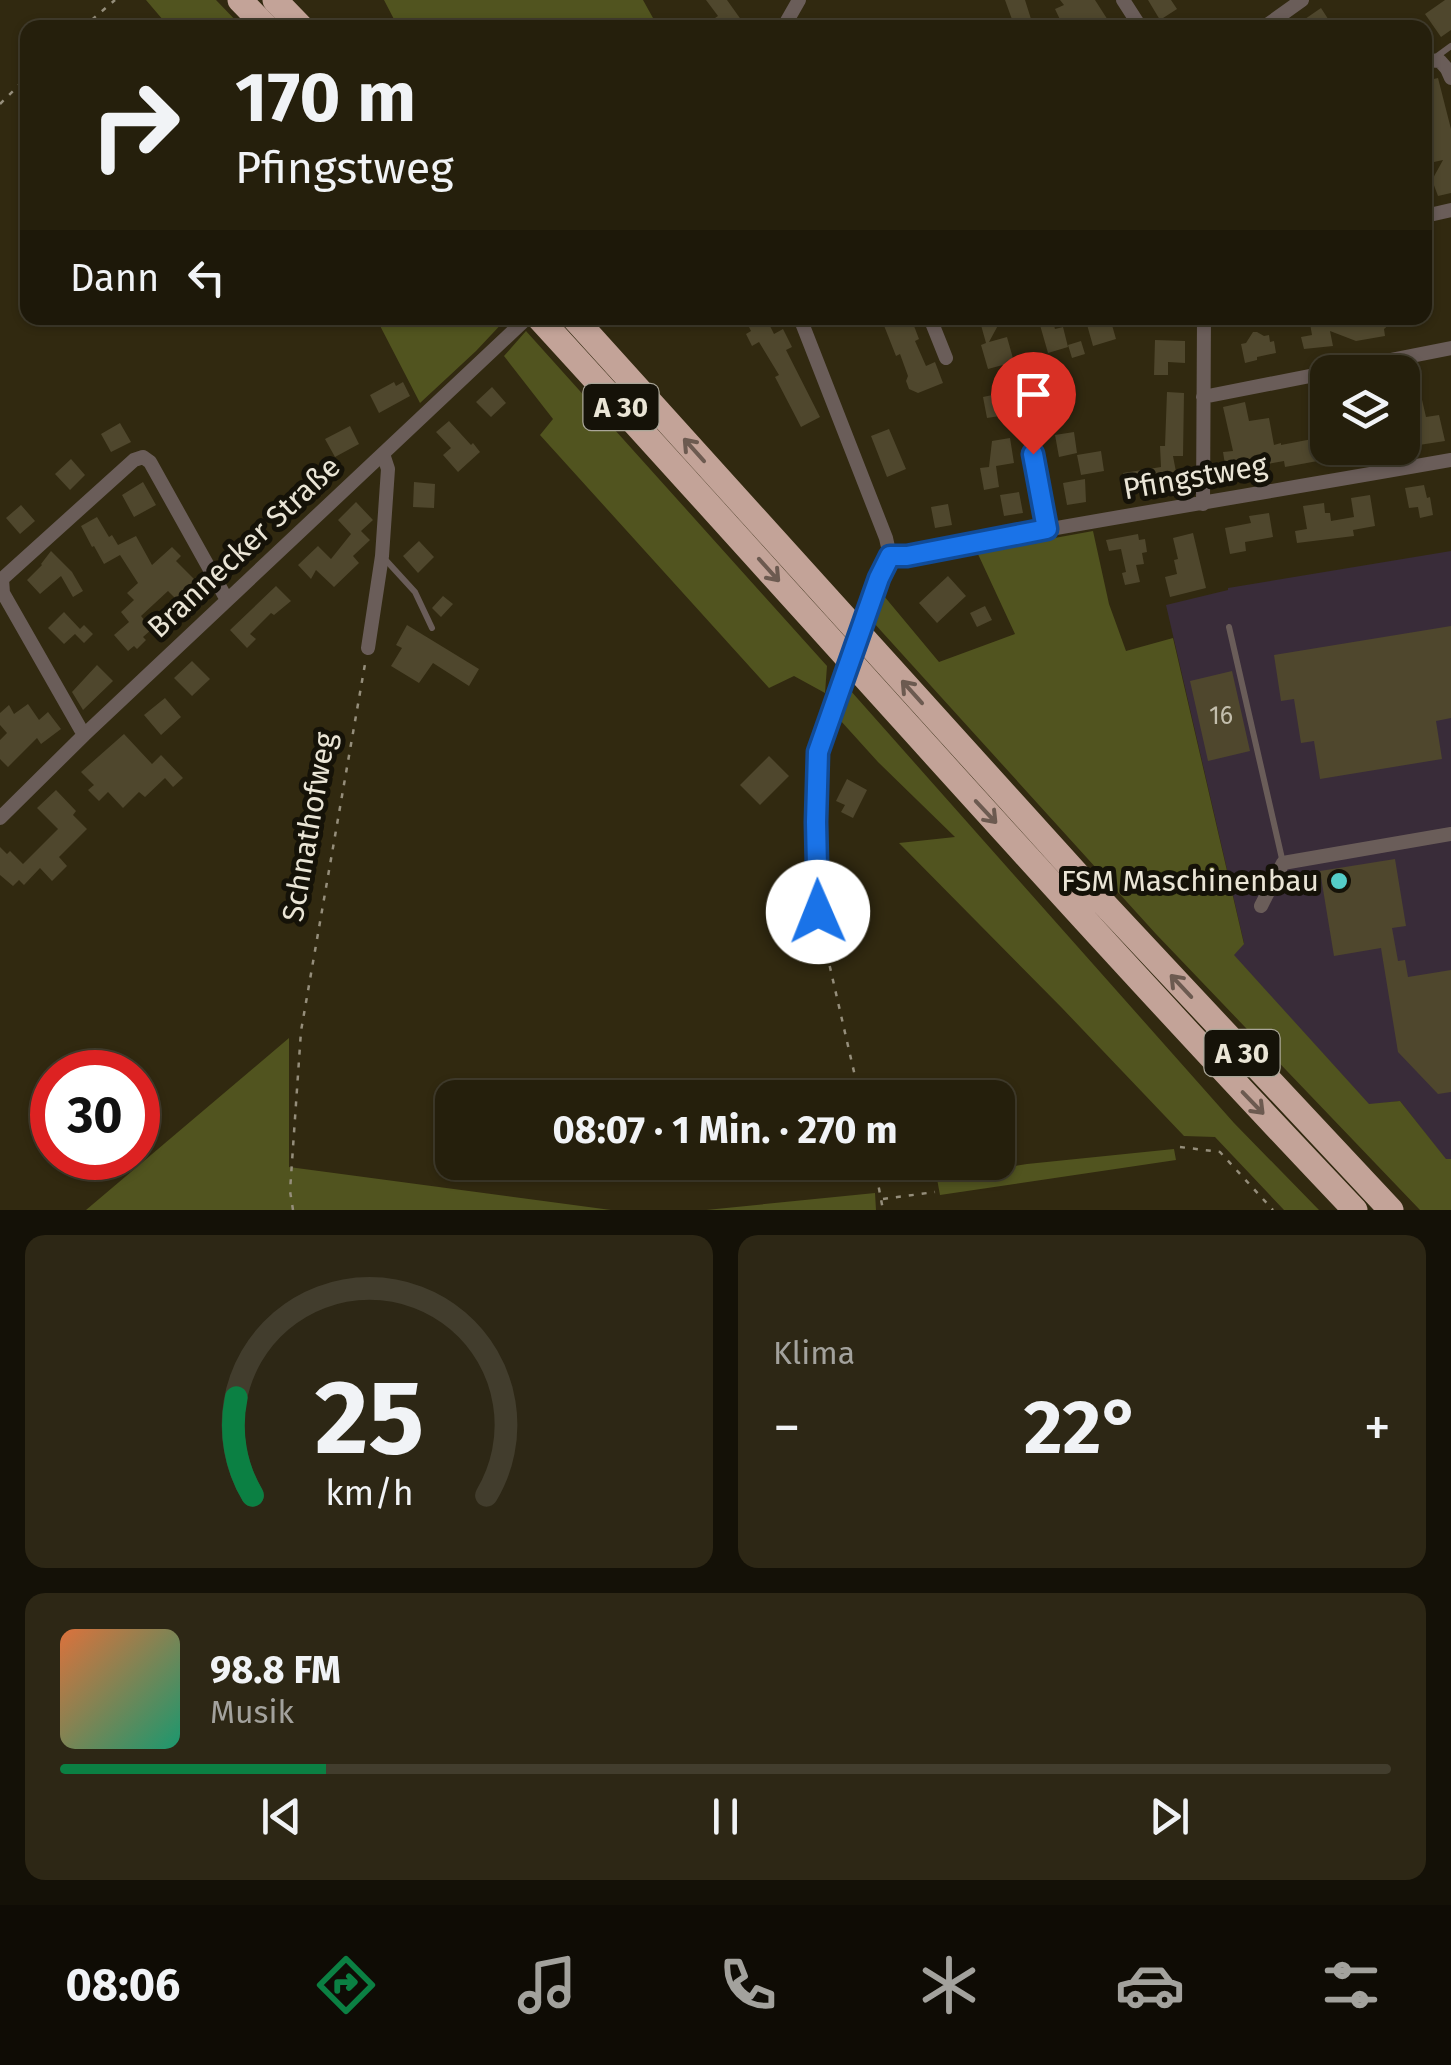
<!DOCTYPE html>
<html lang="de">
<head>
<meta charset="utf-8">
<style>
  :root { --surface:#251f0c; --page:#2d2715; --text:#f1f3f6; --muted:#a3a29d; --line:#423d2d; --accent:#0b8043 }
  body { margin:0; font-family:"Fira Sans",sans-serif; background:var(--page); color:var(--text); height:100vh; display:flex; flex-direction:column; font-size:38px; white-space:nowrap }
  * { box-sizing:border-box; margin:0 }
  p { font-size:32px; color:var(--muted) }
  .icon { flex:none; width:55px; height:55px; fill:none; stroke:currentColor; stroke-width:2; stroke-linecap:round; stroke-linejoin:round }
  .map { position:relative; height:1210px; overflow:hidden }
  .details { display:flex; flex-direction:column; gap:25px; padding:25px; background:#141107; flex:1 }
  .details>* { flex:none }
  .hud { position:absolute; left:20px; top:20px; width:1412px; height:305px; border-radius:20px; box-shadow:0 2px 8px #0004,0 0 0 2px var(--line); background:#251f0c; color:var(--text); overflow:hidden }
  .controls { position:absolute; left:1310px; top:355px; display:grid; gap:20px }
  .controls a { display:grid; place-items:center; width:110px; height:110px; border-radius:20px; background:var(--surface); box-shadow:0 2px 8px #0004,0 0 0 2px var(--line); font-size:50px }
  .speed { position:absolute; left:30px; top:1050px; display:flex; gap:20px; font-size:50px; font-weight:700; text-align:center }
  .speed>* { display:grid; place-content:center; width:130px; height:130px; border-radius:50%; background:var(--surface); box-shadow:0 2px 8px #0004,0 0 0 2px var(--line); line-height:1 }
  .speed .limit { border:15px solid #d22; background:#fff; color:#111 }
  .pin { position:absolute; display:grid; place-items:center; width:85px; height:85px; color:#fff; margin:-102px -42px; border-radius:50% 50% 50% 0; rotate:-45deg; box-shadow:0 0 10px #0007 }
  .pin .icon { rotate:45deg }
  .me { position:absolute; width:110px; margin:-55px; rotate:359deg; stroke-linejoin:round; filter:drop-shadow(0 0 8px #0008) }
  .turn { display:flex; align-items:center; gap:35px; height:210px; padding:0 50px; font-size:45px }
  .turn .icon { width:130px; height:130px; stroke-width:2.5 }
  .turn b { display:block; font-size:70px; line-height:85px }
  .then { display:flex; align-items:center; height:95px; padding:0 50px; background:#0003; gap:20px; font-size:38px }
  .big { font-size:75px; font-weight:700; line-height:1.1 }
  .details .card { flex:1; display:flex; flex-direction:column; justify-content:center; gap:15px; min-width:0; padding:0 35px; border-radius:20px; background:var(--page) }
  .details .dial { align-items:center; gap:0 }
  .dial svg { height:260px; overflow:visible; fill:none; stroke:var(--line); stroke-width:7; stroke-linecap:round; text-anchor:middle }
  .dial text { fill:var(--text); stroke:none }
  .song { display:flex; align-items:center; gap:30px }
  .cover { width:120px; height:120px; border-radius:15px; background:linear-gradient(135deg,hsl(20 70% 55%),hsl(160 70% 35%)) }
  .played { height:10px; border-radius:5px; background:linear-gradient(90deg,var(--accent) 20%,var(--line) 20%) }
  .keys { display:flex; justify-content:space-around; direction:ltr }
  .heat { display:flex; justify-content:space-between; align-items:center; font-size:55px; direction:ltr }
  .details .tiles { flex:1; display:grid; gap:25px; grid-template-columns:1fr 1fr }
  .card:last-child { grid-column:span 2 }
  .trip { position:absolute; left:435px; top:1080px; width:580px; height:100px; border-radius:20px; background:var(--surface); box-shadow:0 2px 8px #0004,0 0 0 2px var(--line); font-weight:700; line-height:100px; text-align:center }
  .tab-bar { display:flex; height:160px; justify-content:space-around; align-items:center; background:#0f0c05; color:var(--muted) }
  .tab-bar .icon { width:70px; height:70px }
  .tab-bar .selected { color:var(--accent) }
  .tab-bar b { font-size:45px; color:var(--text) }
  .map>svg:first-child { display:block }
</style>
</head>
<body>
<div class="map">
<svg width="1451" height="1210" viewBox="0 0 1451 1210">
  <rect width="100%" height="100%" fill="#312910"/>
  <!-- industrial -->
  <path fill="#392c39" d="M1451,551V1159L1446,1160L1400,1101L1369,1105L1233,955L1244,943L1166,605L1228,590V588Z"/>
  <!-- green -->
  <path fill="#51541f" d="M146,0H216L242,27H169Z
    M384,0H643L658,27H398Z
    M376,318H507L476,351L420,403Z
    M526,331L827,666L825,693L794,676L769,688L540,435L553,419L504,356Z
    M1093,531L1109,604L1126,651L1173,638L1244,944L1234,955L1369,1104L1400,1101L1446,1159H1451V1210H1420L1156,934L873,622L884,596L939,662L1015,634L977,552Z
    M850,690L1234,1123L1319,1210H1284L1215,1137L1184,1136L1062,1008L899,843L955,837L878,762L840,720Z
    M289,1038V1167L611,1210H86Z
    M1174,1149L1176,1160L940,1195L937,1179L1027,1164Z
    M875,1193L876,1210H706Z"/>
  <!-- building -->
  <path fill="#4f472d" d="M706,0H727L747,28H722L715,18L718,16Z
    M1005,0H1025L1031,19L1014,25Z
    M1060,0H1095L1113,28H1064L1055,9L1064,5Z
    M1148,0H1171L1177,9L1160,20Z
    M1445,0H1451V30L1441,37L1425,14Z
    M1321,8L1334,28H1310L1305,19Z
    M1438,78L1451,129V193L1438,196L1432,180L1443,160L1425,164V150L1433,148L1425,116V81Z
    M752,318H766L774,334L783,329L792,347L786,350L820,417L801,427L775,377L779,375L759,342L752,346L746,334L751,331L746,321Z
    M881,318H911L919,339L915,341L926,366L935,362L943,383L918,393L909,389L906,381L908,376L900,354L896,356Z
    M979,318H1002L989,342L1007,337L1014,362L988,369L981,345L986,343Z
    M1038,318H1052L1055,329L1063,327L1068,347L1048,353Z
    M1100,318H1110L1116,339L1093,346L1086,321Z
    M1309,318H1337L1338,321L1356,318H1382V321L1390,324L1384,329L1385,336L1356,341L1330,331L1333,346L1304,349L1301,337L1312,335Z
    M1253,332H1257L1264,336L1269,335L1270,342L1274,341L1276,353L1257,357V360L1245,363L1241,344L1246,343Z
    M1155,340L1185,341V363L1168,362V375H1154Z
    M1081,341L1085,354L1072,358L1068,345Z
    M1064,380V395L1066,394L1068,406L1050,409L1046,384Z
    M394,382L396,386L403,382L410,396L379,413L370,395Z
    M492,387L506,403L491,417L476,402Z
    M1420,391L1426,417L1439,415L1445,441L1419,445L1413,412H1410L1406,394Z
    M1167,392L1184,393L1183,456H1173L1177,477L1155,481L1157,489L1126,496L1123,473L1161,467L1160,446H1165Z
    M1002,393L1006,415L987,418L983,397Z
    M1245,402L1249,421L1269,418L1274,445L1281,443V445L1328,436V448H1332L1334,458L1285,467L1284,461L1245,468L1246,473L1227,477L1223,452L1233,451L1223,407Z
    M449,421L471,445L473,443L480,452L458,472L443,455L451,448L436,432Z
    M120,423L131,442L111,452L101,434Z
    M350,426L359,444L335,457L325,439Z
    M889,429L906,469L887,477L871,436Z
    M1074,432L1077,453L1059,457L1055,435Z
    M1010,438L1014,463L996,466L999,487L984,490L980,468L989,467L992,441Z
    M1101,451L1104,471L1081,475L1077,455Z
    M71,459L85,475L70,490L55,474Z
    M1085,479L1086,502L1067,505L1063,483Z
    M143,482L156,505L134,517L122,495Z
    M414,482L435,484L434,508L413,507Z
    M1424,485L1427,498L1430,497L1433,515L1420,518L1418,507L1409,508L1405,488Z
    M1019,492L1023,513L1004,516L1000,495Z
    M1370,495L1375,526L1353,530L1354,536L1297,543L1295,531L1307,529L1303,506L1324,503L1325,513H1330L1331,521L1354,517L1351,498Z
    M356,502L373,520L361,531L370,540L353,556L359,563L334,587L316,570L311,579L298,565L318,546L331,559L351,534L338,520Z
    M948,504L952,525L935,528L931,507Z
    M21,505L35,521L20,534L6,518Z
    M1269,513L1273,537L1245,542L1246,551L1230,554L1225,528L1251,523L1249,516Z
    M97,517L109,537L112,535L118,545L136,536L152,565L172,547L181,556L176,561L205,590L194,600L189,598L182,605L168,591L141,616L152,629L143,637L146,640L137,649L134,646L128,651L114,635L129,622L121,612L134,600L127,593L138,583L120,555L104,564L94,546L92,547L81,526Z
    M1193,533L1206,588L1170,597L1165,577L1177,574L1174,560L1178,559L1173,538Z
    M1138,534L1139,540L1145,539L1147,552L1142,553L1144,564L1136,565L1140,582L1125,585L1122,573L1126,572L1121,549L1109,551L1106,540Z
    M419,541L434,557L418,573L403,556Z
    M51,551L72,572L83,591L73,597L61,576L40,594L27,580L42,565L41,564Z
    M948,576L966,596L937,623L919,603Z
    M276,586L291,601L274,615L271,613L250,634L256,639L247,648L230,630Z
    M443,596L453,604L441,617L432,608Z
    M985,606L992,620L977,627L970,613Z
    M64,612L80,629L84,625L93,634L84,643L75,634L64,644L48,628Z
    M407,625L479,669L469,686L433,663L419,683L391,666L402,648L396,645Z
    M1451,626V718L1436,721L1442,759L1320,779L1314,741L1301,743L1294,699L1281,701L1274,655Z
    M192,661L210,679L192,696L174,678Z
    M97,665L113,681L83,710L72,692Z
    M1232,671L1250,751L1208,761L1190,681Z
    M165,698L181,717L161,735L144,715Z
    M28,704L39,720L48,712L61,729L41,744L37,738L8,767L0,759V740L7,733L0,725V713L9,705L14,714Z
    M124,734L152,764L161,755L183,778L173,787L165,778L145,797L139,792L123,808L108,792L99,801L88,790L94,785L81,772Z
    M769,756L789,776L760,805L740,785Z
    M847,779L867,790L853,818L841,812L845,805L836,801Z
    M56,790L76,811L73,815L87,829L59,857L67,866L52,881L40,868L24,885L19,880L13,886L0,875V847L7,854L10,851L23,864L58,829L37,808Z
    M1395,859L1406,926L1392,928L1398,961L1405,960L1408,977L1451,970V1092L1438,1094L1398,1052L1381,948L1334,956L1320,871Z"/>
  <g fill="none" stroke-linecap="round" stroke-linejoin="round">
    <!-- path -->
    <path stroke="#958e7b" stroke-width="2.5" stroke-dasharray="5 8" stroke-linecap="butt" d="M82,28L115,0
      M0,104L28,76
      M821,928L860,1098
      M1180,1147L1220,1152L1273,1210
      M874,1162L883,1210
      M883,1199L935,1192
      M293,1210L290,1191L301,1031L365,664"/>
    <!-- lane -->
    <path stroke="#6a5d59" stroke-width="6" d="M1436,57L1451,46
      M383,557L415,592L432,628
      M1229,627L1283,863"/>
    <!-- street -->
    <path stroke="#6a5d59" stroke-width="14" d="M1123,0L1141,28
      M783,28L799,0
      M1263,28L1302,0
      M1425,60L1440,61L1447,69L1451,78
      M1425,216L1451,210
      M800,318L886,538L890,556L879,578
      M930,318L946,358
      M1020,378L1047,529
      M1203,397L1451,348
      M1203,504L1204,318
      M890,556L907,555C1088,521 1270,492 1451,460
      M368,648L382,556L388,469L383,454
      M84,735L3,593L2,579L134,460L143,457L150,462L227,600
      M0,818L84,735L527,318
      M1261,906L1283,863L1451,834
      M818,911L815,822L818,751L830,716"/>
    <!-- highway -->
    <path stroke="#c3a398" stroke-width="25" d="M240,0L267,28
      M275,0L302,28
      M539,318C811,615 1077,918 1355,1210
      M574,318L1095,894L1391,1210"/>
    <!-- street-bridge -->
    <path stroke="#6a5d59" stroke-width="14" d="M830,716L879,578"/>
  </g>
  <!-- one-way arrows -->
  <defs><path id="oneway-shaft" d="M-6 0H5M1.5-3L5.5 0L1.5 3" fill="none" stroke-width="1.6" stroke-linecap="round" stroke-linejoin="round" transform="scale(2.5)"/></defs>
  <g stroke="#6c5a50">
    <use href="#oneway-shaft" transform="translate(694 450) rotate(-132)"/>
    <use href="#oneway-shaft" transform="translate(769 570) rotate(48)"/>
    <use href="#oneway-shaft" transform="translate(912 692) rotate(-132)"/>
    <use href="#oneway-shaft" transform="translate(986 812) rotate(47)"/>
    <use href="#oneway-shaft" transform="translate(1181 986) rotate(-133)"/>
    <use href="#oneway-shaft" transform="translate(1253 1103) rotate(46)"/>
  </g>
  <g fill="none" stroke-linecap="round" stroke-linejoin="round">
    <!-- route casing -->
    <g stroke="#114b97" stroke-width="25">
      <path id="route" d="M818,912L816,822L818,752L879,578L890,556H907L1047,529L1033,454"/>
    </g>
    <!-- route -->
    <use href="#route" stroke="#1a73e8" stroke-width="18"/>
  </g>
  <!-- markers -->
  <circle fill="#54cdc8" stroke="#151208" stroke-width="4" cx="1339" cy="881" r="10"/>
  <g text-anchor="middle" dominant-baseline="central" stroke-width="10" stroke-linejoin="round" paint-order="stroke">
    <!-- number labels -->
    <g font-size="25" fill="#c3beac">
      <text x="1221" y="716">16</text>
    </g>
    <!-- shield labels -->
    <g fill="#151208" stroke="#aaa698" stroke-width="2.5">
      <rect x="583.5" y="384" width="75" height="46" rx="8"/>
      <rect x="1204.5" y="1030" width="75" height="46" rx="8"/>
    </g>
    <g font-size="28" font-weight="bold" fill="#eae5d6">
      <text x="621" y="407">A 30</text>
      <text x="1242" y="1053">A 30</text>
    </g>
    <!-- street labels -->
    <g font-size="30" fill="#eae5d6" stroke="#151208">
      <text transform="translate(1195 477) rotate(-10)">Pfingstweg</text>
      <text transform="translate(244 547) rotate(-43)">Brannecker Straße</text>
      <text transform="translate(309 827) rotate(-80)">Schnathofweg</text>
    </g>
    <!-- poi labels -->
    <g font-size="30" fill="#eae5d6" stroke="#151208" text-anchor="end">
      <text x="1319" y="881">FSM Maschinenbau</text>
    </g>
  </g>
</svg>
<div class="controls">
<a><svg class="icon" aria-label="layers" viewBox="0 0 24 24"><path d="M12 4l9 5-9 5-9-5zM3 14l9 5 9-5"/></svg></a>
</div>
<div class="speed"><div class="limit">30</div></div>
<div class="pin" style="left:1033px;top:454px;background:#d93025"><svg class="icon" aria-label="arrive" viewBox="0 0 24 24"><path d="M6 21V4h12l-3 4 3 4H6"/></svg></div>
<svg class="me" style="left:818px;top:912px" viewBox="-20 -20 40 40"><circle r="19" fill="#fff"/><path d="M0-13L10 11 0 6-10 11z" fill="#1a73e8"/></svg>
<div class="trip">08:07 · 1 Min. · 270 m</div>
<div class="hud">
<div class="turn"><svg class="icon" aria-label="right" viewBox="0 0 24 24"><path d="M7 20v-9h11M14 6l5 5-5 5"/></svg><div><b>170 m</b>Pfingstweg</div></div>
<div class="then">Dann<svg class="icon" aria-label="left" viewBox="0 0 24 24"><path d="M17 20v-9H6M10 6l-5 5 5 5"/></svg></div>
</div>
</div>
<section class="details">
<div class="tiles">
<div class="card dial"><svg viewBox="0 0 100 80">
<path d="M14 69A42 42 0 1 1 86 69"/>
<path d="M14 69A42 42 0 0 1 9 39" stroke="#0b8043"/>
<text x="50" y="56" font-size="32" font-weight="700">25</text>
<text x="50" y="72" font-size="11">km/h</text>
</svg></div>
<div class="card"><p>Klima</p>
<div class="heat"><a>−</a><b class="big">22°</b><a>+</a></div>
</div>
<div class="card">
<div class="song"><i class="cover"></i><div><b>98.8 FM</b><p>Musik</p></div></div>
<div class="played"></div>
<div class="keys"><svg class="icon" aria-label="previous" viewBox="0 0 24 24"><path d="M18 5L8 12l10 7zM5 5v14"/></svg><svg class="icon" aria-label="pause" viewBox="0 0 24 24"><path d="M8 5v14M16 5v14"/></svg><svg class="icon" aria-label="next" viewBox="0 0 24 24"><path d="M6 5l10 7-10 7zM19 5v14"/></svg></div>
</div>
</div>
</section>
<nav class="tab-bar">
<b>08:06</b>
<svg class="icon selected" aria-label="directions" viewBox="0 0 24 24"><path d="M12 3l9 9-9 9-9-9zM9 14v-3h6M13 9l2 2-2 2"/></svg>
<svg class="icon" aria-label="music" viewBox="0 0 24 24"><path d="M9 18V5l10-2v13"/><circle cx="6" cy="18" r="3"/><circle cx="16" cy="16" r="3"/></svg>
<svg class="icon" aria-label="phone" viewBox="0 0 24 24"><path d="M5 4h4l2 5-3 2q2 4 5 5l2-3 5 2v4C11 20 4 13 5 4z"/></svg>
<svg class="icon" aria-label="climate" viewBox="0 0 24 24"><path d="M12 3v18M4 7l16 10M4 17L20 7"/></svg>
<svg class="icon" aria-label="car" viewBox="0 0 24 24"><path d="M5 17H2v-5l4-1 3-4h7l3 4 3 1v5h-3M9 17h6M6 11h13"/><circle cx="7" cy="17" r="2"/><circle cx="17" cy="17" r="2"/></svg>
<svg class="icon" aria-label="filters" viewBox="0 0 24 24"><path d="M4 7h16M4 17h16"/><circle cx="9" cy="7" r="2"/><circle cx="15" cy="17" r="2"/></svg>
</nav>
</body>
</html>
